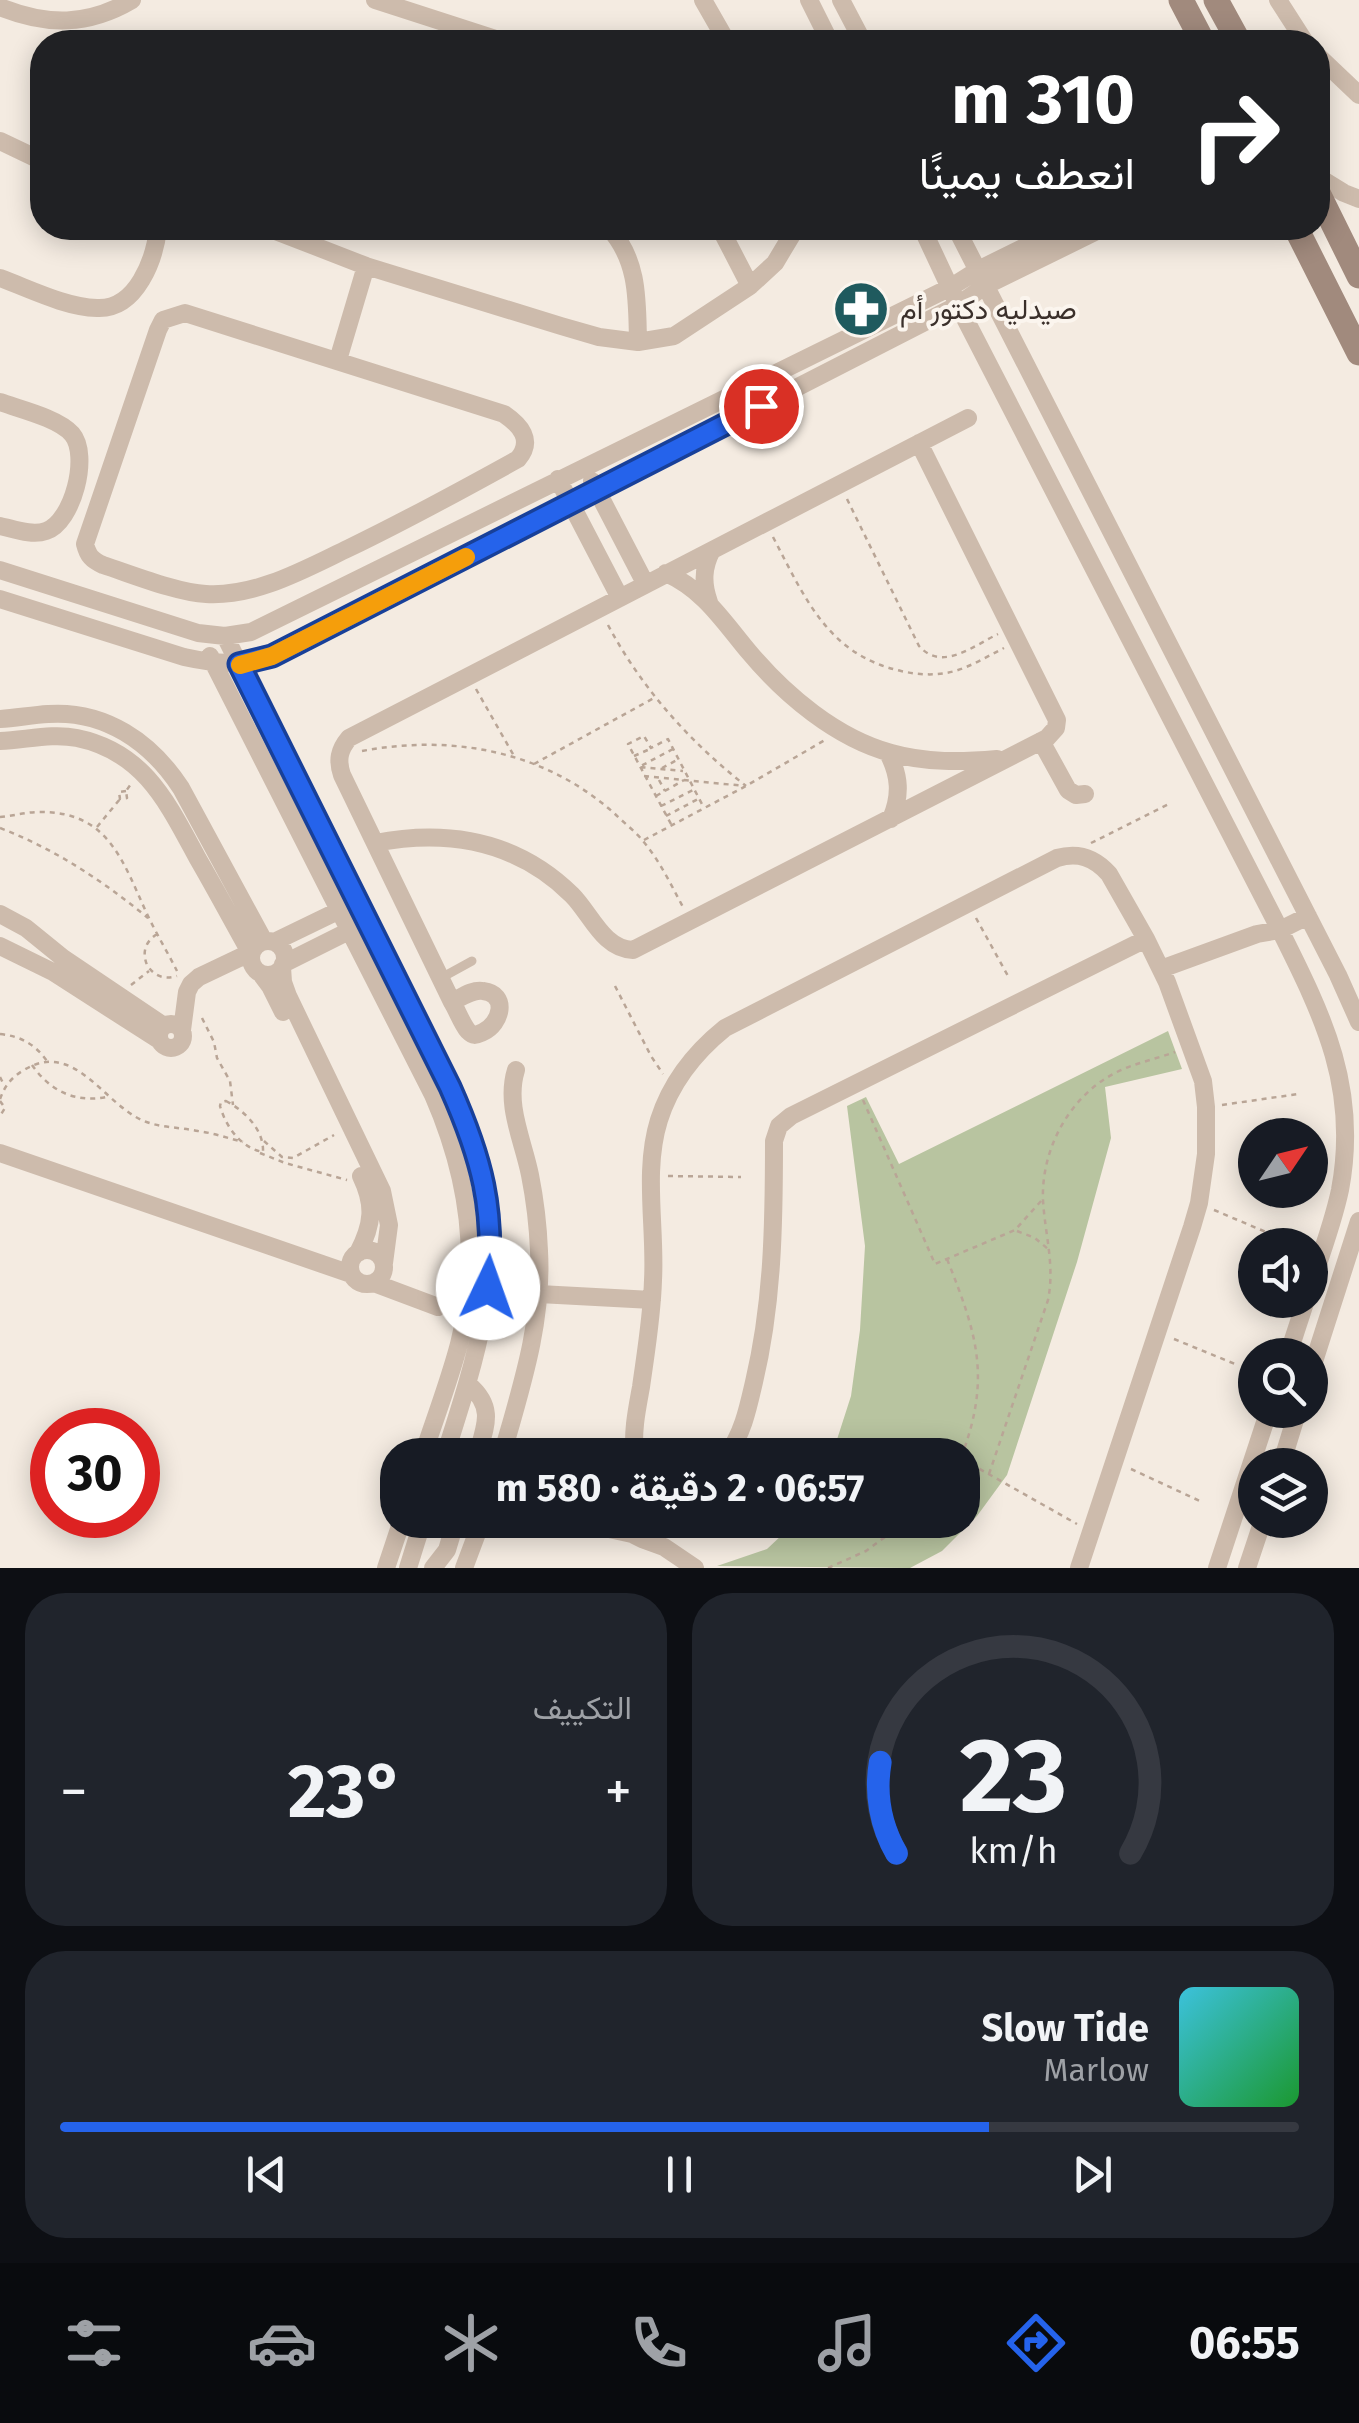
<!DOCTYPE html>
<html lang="ar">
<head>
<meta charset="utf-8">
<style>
  :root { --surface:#171b24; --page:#20242c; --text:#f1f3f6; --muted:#9ea1a6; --line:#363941; --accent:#2563eb }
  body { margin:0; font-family:"Fira Sans",Vazirmatn,sans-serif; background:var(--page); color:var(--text); direction:rtl; height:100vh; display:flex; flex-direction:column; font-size:38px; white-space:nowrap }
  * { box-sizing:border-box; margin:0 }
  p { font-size:32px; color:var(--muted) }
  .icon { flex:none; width:55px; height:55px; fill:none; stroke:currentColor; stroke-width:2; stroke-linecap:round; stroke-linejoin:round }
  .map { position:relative; height:1568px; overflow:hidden; direction:ltr }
  .side { display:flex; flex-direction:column; gap:25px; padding:25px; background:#0d0f14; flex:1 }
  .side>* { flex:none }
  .banner { position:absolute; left:30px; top:30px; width:1300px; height:210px; border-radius:40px; box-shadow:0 5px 25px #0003; direction:rtl; background:#202124; color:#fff; overflow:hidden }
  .needle { width:65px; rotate:55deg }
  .controls { position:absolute; left:1238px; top:1118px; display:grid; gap:20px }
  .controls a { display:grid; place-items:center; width:90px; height:90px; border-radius:50%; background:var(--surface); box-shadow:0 5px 25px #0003; font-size:50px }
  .speed { position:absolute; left:30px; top:1408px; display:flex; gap:20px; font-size:50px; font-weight:700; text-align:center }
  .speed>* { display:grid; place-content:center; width:130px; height:130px; border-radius:50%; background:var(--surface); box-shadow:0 5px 25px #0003; line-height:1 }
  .speed .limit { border:15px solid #d22; background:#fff; color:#111 }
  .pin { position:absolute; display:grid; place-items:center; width:85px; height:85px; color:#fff; margin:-42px; border:5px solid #fff; border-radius:50%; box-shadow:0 2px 10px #0007 }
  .me { position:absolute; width:110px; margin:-55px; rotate:3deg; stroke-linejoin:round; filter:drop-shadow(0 0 8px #0008) }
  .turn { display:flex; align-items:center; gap:35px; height:210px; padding:0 30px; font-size:45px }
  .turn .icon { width:130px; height:130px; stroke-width:2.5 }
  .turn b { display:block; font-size:70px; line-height:85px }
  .big { font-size:75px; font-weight:700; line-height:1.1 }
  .side .widget { flex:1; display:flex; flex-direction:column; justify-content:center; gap:15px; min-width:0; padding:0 35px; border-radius:40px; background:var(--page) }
  .side .dial { align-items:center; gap:0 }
  .dial svg { height:260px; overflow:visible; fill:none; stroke:var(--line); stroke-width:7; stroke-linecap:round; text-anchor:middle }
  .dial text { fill:var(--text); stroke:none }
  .song { display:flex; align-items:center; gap:30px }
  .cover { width:120px; height:120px; border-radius:15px; background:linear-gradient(135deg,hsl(190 70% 55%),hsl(130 70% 35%)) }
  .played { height:10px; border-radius:5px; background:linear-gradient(90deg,var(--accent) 75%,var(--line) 75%) }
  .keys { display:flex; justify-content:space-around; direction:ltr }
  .heat { display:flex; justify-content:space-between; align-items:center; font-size:55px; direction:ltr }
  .side .tiles { flex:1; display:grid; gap:25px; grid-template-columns:1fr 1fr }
  .widget:last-child { grid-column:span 2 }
  .trip { position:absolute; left:380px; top:1438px; width:600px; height:100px; border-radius:40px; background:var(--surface); box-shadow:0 5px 25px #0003; font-weight:700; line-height:100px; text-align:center; direction:rtl }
  .menu { display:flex; height:160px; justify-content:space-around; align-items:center; background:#090b0e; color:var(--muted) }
  .menu .icon { width:70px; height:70px }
  .menu .active { color:var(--accent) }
  .menu b { font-size:45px; color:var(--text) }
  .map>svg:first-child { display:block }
</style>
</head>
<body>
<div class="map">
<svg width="1359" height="1568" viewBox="0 0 1359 1568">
  <rect width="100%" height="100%" fill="#f4ebe1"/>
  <!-- green -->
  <path fill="#b8c4a0" d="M1168,1031L1182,1069L1105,1087L1111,1138L1077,1262L1007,1475L977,1516L942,1551L910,1568L717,1566L767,1549L798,1520H962V1455H832L851,1396L860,1330L865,1246L847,1106L866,1097L899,1164Z"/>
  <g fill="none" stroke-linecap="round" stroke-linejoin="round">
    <!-- path -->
    <path stroke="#b9a596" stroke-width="2.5" stroke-dasharray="5 5" stroke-linecap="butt" d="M847,499L919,646C942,672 973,646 998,634
      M773,537C805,598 828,655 901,671C919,675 937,676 955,671C972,666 988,656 1004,648
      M608,625C642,689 690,742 746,786
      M476,689L514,756
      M673,749L639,767L683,771
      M362,751C453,734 545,751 615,814C624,823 635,831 643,841C660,861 671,885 683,907
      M634,756L650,749
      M534,764L654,698
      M662,768L677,760
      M644,776L745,786
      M659,780L665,791
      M126,791L119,792L120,799L127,798L126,791L131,784
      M656,796L684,780
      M661,806L693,790
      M666,816L698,799
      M0,817C13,816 26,812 39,812C110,811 123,863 148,916C157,935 168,953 177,971
      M671,824L628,744L644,736L651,748L668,739L704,808
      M97,827L120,799
      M0,828C55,849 103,881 148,918
      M644,840L746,786L825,740
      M1091,843L1171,803
      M976,918L1008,976
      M157,934C145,942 142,952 147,965C154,976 164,980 177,976
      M131,985L149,971
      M615,986L651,1056L663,1074
      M202,1018L214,1042L217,1058L230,1081L233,1105
      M0,1034C20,1036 35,1044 47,1061
      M32,1065C50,1091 75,1103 106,1097
      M0,1077L4,1085
      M0,1099C5,1085 12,1077 24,1070C75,1039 104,1105 144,1121C161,1128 179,1127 198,1131C213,1133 228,1138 243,1142
      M863,1100L935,1264L1015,1230L1042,1200
      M0,1101L5,1108L0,1116
      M226,1101C245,1111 264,1130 263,1152C241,1148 226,1127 220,1106L221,1102Z
      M1222,1105L1298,1094
      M264,1141L282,1157L293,1158L334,1135
      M260,1153L285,1163L347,1180
      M668,1176L741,1177
      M1214,1210L1292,1243
      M1017,1231L1035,1238L1048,1249
      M947,1259C977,1334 991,1377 962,1455
      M1174,1339L1235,1364
      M962,1459L1077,1524
      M1131,1469L1202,1502
      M989,1474L1048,1300C1055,1265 1045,1235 1043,1200C1041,1149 1070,1095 1117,1072C1135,1063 1156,1059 1175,1052
      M828,1568L866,1551L908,1520"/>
    <!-- lane -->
    <path stroke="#cdbbac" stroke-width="9" d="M441,978L472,961"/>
    <!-- street -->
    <path stroke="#cdbbac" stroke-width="18" d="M375,0L505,42
      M703,0L727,42
      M809,0L830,42
      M841,0L863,42
      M1278,0L1305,42
      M0,7C47,26 88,26 132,0
      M1318,56L1359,95
      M0,141L42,161
      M1318,177L1344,193L1359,199
      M268,228L366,266L561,326L599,337L638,342C637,301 639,261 609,228
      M720,228L750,286
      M922,228L958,305L1280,930C1324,1018 1359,1089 1340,1190C1333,1223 1321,1255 1310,1287
      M956,228L1338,975L1359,1022
      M0,278C30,289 65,307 97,308C137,310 155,258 158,228
      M185,313L504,414C520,425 534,440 518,459C462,490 407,520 349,548C305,569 256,597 206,594C178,593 131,574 103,565C92,560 88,556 85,544L158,330L163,320Z
      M638,342L674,336L750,286L775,263L796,228
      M338,360L366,266
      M0,402C19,409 58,418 72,434C90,455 73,522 46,531C32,536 14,529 0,526
      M558,479L619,596
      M592,481L645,583
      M0,570L198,633L225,636L251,632L951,287L978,270L1063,228
      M666,573C704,590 723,621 749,652C785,695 836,738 891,753C926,763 962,762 997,759
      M0,599L184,657C216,664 241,666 272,656L958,305L985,286L1103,228
      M709,602C702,583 703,567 712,550
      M225,636L450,1087C464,1118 477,1148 484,1182C504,1276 473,1367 445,1455
      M210,656L433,1095C468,1175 481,1259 459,1344C449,1382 435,1418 423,1455
      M0,719C16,718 32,715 48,714C105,710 151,742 181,788L264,941
      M0,741C26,740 52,733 77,738C145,752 168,804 198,859C216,890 233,922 251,954
      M1041,741L1068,790L1076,795L1085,794
      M888,753C900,776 901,795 891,819
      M375,843C448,829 517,841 572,895C591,914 603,949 633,950L1047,738L1056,728L1057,720L919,443
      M0,914L26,928L63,958L164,1026
      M251 958a17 17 0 1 1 34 0a17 17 0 1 1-34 0Z
      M274,942L338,911
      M0,946L53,972L159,1040
      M283,964L349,931
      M282,967L283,982L288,996L382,1191L389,1225L384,1263
      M1161,969L1257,934L1280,930L1308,916
      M261,974L270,986L283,1012
      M452,1002C462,997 473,989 483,991C509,994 501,1024 483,1032C476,1035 474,1037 468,1031C462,1024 457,1010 452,1002L342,775C337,760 339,750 349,738L968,418
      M159 1036a12 12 0 1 1 24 0a12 12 0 1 1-24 0Z
      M182,1030L187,992L191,984L199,977L241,957L251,959
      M0,1153L351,1274
      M350 1267a17 17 0 1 1 34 0a17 17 0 1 1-34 0Z
      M358,1253C373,1224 375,1205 361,1176
      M374,1283L438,1307
      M539,1294L652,1300
      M1288,1355L1306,1300
      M1310,1374L1359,1221
      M468,1384C495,1407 486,1425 477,1455
      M502,1455C521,1388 543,1322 539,1251C538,1226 535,1200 530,1175C523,1140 505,1105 516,1070
      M635,1455C632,1432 637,1409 641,1387C646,1351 652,1316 653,1280C656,1228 643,1171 659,1120C671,1082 694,1053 725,1028L1057,858C1078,852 1094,857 1109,874L1146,939L1167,982L1203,1081L1206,1107V1154L1199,1203L1192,1227L1079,1568
      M727,1455C743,1433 748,1408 754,1382C773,1302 774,1223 774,1141L779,1126L791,1116L1146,939
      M1281,1465L1298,1410
      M568,1520L632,1534
      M624,1520L632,1534L642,1539L658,1533L666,1520
      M642,1539L664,1547L695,1568
      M386,1568L402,1520
      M408,1568L423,1520
      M433,1568L447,1550L456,1520
      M464,1568L482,1520
      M1217,1568L1269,1410
      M1247,1568L1263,1520"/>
    <!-- secondary -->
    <path stroke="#a18a7d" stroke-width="25" d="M1181,0L1203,42
      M1216,0L1239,42
      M1318,193L1359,276
      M1296,228L1359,353"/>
  </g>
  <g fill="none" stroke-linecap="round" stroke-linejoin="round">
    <!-- route casing -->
    <g stroke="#184099" stroke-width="25">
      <path id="route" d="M488,1288C495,1208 482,1159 450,1087L239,664L272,656L761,406"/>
    </g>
    <!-- route -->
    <use href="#route" stroke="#2563eb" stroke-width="18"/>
    <!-- slow -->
    <path stroke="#f59e0b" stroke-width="18" d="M240,665L272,656L466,557"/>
  </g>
  <!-- icons -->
  <defs>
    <g id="pharmacy-disc" transform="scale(2.875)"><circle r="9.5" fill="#1f5a5e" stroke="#fbf5ee"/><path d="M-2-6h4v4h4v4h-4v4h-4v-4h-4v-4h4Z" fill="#fff"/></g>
  </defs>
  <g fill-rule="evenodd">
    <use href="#pharmacy-disc" x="861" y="309"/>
  </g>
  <g text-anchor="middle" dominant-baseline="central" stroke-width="8" stroke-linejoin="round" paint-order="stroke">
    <!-- poi labels -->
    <g font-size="28" fill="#3b302b" stroke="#fbf5ee" text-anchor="start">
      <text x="900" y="309">صيدليه دكتور أم</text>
    </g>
  </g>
</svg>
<div class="controls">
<a><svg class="needle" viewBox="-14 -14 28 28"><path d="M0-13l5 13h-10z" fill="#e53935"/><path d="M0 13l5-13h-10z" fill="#9ea1a6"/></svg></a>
<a><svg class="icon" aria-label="sound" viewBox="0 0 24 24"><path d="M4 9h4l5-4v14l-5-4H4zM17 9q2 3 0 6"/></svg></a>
<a><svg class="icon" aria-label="search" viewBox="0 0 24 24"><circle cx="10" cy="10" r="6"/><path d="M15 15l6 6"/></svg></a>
<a><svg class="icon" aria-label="layers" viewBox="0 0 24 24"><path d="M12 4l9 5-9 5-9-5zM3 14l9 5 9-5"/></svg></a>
</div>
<div class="speed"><div class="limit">30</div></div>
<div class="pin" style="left:761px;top:406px;background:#d93025"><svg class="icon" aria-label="arrive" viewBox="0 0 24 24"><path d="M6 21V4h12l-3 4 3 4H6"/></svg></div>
<svg class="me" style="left:488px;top:1288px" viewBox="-20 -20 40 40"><circle r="19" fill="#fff"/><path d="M0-13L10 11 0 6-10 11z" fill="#2563eb"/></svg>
<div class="trip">06:57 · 2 دقيقة · 580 m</div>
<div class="banner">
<div class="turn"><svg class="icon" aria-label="right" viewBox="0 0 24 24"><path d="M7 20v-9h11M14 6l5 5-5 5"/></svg><div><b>310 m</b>انعطف يمينًا</div></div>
</div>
</div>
<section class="side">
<div class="tiles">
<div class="widget dial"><svg viewBox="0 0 100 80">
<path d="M14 69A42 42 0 1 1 86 69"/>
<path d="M14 69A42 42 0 0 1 9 41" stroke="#2563eb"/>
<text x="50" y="56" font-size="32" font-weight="700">23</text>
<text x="50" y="72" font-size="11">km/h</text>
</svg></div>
<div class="widget"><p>التكييف</p>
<div class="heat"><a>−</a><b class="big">23°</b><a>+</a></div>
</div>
<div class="widget">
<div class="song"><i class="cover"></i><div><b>Slow Tide</b><p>Marlow</p></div></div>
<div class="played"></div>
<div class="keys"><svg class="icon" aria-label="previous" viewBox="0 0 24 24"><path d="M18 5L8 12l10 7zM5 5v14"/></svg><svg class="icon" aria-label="pause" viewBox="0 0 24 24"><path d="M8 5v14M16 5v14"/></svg><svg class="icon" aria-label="next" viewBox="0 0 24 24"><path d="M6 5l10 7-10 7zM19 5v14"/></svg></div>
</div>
</div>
</section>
<nav class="menu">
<b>06:55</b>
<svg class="icon active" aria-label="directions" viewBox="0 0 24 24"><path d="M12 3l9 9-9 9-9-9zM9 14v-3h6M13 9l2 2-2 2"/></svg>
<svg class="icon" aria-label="music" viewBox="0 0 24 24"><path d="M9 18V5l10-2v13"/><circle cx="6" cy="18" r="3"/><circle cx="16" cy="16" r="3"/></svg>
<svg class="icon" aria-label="phone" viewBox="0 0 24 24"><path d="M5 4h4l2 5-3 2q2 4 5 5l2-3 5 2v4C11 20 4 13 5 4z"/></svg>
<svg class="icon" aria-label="climate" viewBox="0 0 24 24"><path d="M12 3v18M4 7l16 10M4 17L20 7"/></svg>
<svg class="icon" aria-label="car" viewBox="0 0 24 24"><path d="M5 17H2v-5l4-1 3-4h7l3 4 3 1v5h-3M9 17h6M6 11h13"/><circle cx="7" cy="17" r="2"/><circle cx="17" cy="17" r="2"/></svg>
<svg class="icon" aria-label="filters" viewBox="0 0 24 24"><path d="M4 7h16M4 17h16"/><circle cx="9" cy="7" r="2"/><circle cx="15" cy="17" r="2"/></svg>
</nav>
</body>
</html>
